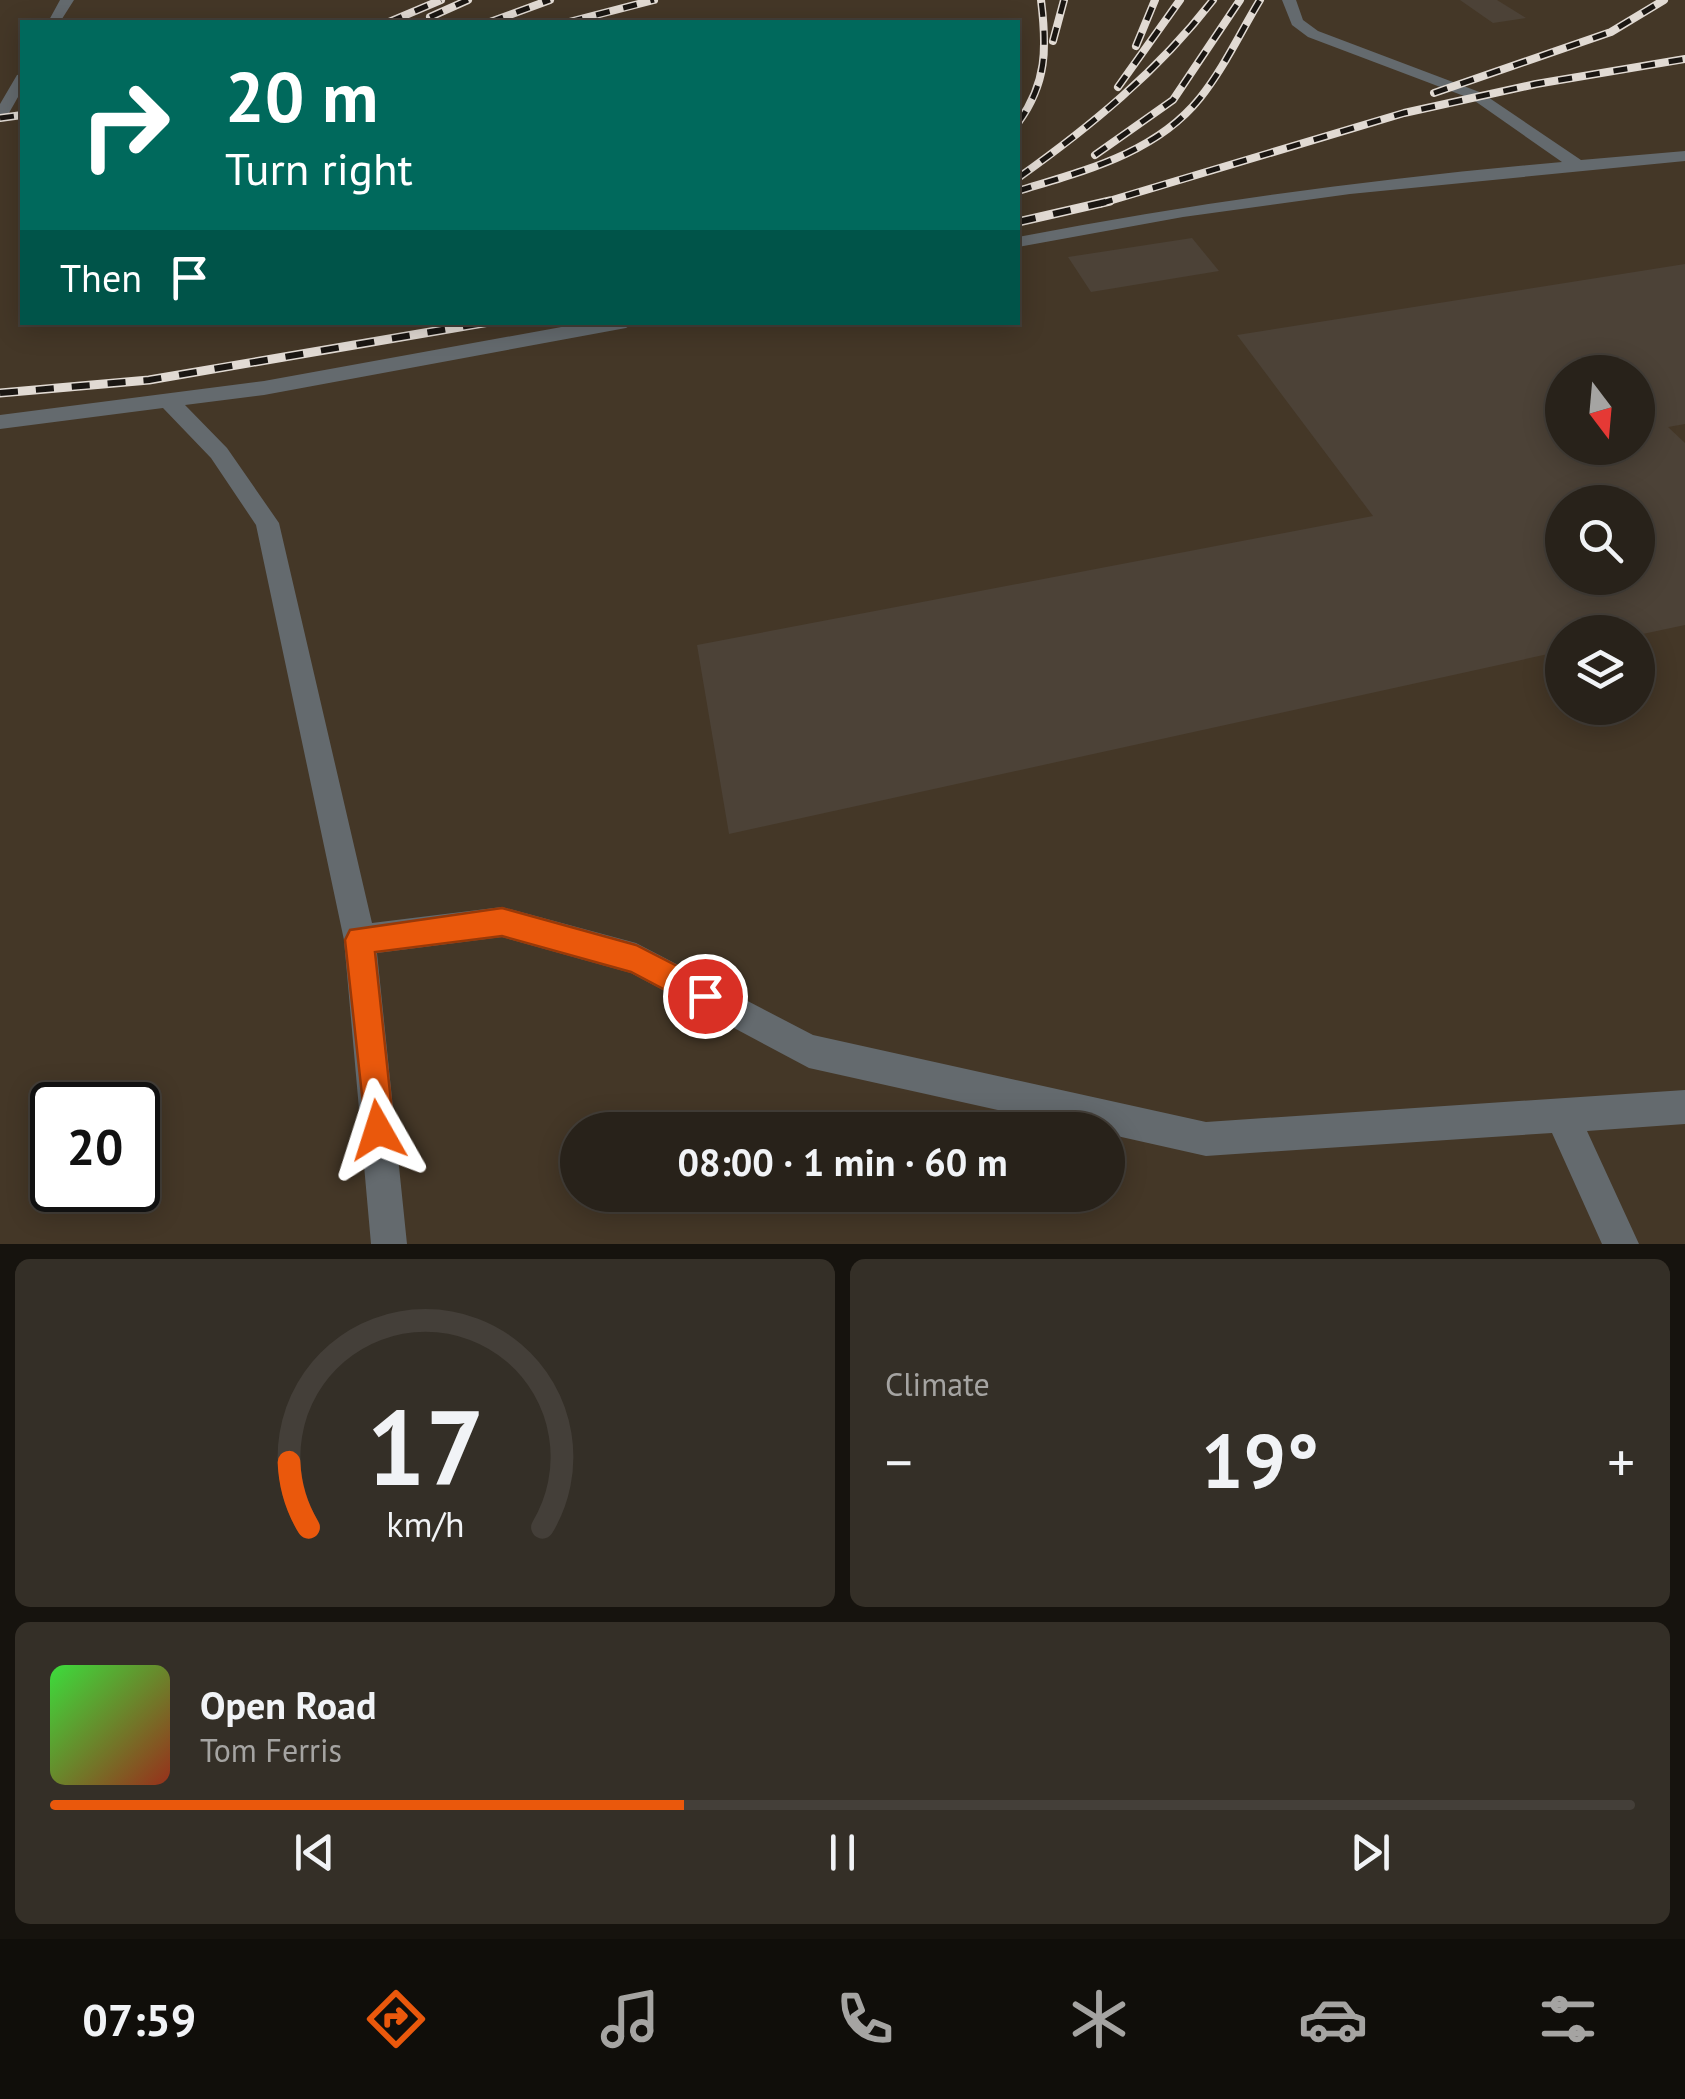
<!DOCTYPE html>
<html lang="en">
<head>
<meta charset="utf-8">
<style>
  :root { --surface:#28221a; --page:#342f27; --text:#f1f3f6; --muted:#a5a4a2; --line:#443f39; --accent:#ea580c }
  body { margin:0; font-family:"PT Sans",sans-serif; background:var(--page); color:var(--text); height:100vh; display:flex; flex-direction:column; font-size:38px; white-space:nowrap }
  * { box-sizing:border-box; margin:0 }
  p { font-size:32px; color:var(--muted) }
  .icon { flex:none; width:55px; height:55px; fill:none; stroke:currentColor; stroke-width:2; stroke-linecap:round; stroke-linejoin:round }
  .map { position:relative; height:1244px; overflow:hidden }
  .panel { display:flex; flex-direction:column; gap:15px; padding:15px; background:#16130e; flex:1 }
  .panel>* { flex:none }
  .top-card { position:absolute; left:20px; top:20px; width:1000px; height:305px; border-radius:0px; box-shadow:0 5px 25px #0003,0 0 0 2px var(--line); background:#00695c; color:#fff; overflow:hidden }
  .needle { width:65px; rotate:164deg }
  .controls { position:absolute; left:1545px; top:355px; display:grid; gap:20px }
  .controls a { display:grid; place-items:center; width:110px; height:110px; border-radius:50%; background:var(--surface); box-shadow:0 5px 25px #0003,0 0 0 2px var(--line); font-size:50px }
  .speed { position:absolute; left:30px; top:1082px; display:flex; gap:20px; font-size:50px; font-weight:700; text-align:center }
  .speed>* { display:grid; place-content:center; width:130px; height:130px; border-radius:50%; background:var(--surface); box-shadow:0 5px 25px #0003,0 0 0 2px var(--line); line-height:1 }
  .speed .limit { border:5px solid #111; border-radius:15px; background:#fff; color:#111 }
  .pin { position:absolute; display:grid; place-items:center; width:85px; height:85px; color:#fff; margin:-42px; border:5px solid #fff; border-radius:50%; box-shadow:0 2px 10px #0007 }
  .me { position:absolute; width:110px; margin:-55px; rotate:354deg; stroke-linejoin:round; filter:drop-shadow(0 0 8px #0008) }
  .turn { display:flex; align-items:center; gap:35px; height:210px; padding:0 40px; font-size:45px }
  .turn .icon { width:130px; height:130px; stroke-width:2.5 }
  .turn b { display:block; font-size:70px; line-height:85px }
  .then { display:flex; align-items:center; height:95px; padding:0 40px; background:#0003; gap:20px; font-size:38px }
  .big { font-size:75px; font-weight:800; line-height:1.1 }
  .panel .tile { flex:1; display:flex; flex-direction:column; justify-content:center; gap:15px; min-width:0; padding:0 35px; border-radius:15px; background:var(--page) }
  .panel .dial { align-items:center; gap:0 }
  .dial svg { height:260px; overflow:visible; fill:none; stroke:var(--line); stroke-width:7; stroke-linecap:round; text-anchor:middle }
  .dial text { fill:var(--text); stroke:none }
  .song { display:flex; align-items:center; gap:30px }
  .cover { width:120px; height:120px; border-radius:15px; background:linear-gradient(135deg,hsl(120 70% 55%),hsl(10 70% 35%)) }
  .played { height:10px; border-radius:5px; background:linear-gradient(90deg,var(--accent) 40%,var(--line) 40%) }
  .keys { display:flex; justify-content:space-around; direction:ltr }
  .heat { display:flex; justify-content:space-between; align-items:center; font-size:55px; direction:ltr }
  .panel .tiles { flex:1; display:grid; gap:15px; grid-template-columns:1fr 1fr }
  .tile:last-child { grid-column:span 2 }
  .trip { position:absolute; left:560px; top:1112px; width:565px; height:100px; border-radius:50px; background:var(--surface); box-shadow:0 5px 25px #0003,0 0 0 2px var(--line); font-weight:800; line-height:100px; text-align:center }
  .tabs { display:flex; height:160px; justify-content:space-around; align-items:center; background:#100e0a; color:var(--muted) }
  .tabs .icon { width:70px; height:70px }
  .tabs .selected { color:var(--accent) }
  .tabs b { font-size:45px; color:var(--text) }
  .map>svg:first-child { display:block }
</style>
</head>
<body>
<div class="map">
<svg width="1685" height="1244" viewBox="0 0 1685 1244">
  <rect width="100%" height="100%" fill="#362d23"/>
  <!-- built -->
  <path fill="#443727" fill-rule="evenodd" d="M0,0H1685V1244H0ZM22,22H1018V322H22ZM1562,372H1638V448H1562ZM1562,502H1638V578H1562ZM1562,632H1638V708H1562ZM52,1105H138V1190H52ZM578,1130H1108V1195H578Z"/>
  <!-- building -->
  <path fill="#4c4237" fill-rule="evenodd" d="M1460,0H1497L1526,18L1493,23Z
    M1192,238L1219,271L1091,292L1068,257Z
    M1685,264V424L1668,427L1685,443V625L1638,635L1562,632V651L729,834L697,645L1373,516L1237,335ZM1562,372H1638V448H1562ZM1562,502H1638V578H1562Z"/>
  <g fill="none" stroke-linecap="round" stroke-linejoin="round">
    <!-- service -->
    <path fill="#646a6e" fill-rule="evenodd" d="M60,0H74L60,22H48Z
      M1282,0H1296L1303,20L1318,31L1482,93L1581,160L1685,151V161L1350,194L1183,217L1018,247V237C1198,202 1380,178 1562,162L1472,99L1308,37L1292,25Z
      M22,74V90L5,120L0,122V104L17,75Z
      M589,322H635L626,328L264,395L185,405L227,448L279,523L372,923L502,907L636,943L813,1035L1206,1122L1685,1090V1124L1587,1131L1639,1244H1602L1552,1133L1206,1156L1108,1134V1130H1088L809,1068L631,973L502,937L377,953L407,1244H371L344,940L256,525L211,458L163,408L0,429V415L264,381Z"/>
    <!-- rail-far1 casing -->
    <g stroke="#e1dad3" stroke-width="8">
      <path id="rail-far1" d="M430,17L468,0
        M389,22L441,0
        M490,22L550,0
        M569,22L654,0
        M1053,41L1064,0
        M1136,46L1155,0
        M1118,87L1180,0
        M1434,93L1611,32L1664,0
        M0,118L22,115
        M1018,123C1047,83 1047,48 1041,0
        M1095,155L1173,100L1240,0
        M1018,178C1091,126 1158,71 1213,0
        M1018,191C1083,171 1155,154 1200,98C1224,68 1240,33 1260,0
        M1099,204L1404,113L1536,84L1685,59"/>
    </g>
    <!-- rail casing -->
    <g stroke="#e1dad3" stroke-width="9">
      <path id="rail" d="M1018,222L1110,201
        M0,393L149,380L489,322"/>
    </g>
    <!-- rail-far1 -->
    <use href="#rail-far1" stroke="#1a1612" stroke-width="5" stroke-dasharray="14" stroke-linecap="butt"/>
    <!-- rail -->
    <use href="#rail" stroke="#1a1612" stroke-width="6" stroke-dasharray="18" stroke-linecap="butt"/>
  </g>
  <!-- route -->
  <path fill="#ea580c" stroke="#983908" stroke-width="2.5" d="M502,908L636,945L716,986L720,996L716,1006L705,1011L631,972L502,936L375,952L394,1130L389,1141L378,1146L367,1141L345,940L350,930Z"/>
</svg>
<div class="controls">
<a><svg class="needle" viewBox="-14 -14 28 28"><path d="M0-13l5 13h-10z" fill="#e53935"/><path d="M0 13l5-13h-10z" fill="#a5a4a2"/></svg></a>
<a><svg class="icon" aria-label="search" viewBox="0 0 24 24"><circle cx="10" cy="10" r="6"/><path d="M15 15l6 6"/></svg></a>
<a><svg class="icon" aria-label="layers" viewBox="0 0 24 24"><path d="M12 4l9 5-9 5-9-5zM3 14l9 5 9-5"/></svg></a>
</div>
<div class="speed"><div class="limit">20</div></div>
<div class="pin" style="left:705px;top:996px;background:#d93025"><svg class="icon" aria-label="arrive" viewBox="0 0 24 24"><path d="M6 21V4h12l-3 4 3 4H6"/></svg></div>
<svg class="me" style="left:378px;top:1130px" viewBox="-20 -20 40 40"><path d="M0-17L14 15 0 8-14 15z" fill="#ea580c" stroke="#fff" stroke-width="4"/></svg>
<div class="trip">08:00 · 1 min · 60 m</div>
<div class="top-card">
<div class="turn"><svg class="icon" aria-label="right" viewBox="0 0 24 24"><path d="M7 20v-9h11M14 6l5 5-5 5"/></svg><div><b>20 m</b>Turn right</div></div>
<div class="then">Then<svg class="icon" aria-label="arrive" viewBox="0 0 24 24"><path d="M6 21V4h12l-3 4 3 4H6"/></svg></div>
</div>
</div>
<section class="panel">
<div class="tiles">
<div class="tile dial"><svg viewBox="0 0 100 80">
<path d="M14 69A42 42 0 1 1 86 69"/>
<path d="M14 69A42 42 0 0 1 8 49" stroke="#ea580c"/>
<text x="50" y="56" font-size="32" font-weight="700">17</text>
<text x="50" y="72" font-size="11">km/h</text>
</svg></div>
<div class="tile"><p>Climate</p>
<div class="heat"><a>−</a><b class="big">19°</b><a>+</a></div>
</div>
<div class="tile">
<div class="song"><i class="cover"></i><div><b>Open Road</b><p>Tom Ferris</p></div></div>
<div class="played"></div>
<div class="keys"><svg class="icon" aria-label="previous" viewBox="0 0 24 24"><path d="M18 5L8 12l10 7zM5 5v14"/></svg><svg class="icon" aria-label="pause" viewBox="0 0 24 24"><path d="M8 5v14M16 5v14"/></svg><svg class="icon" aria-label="next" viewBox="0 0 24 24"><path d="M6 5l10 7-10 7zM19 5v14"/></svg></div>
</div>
</div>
</section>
<nav class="tabs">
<b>07:59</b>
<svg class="icon selected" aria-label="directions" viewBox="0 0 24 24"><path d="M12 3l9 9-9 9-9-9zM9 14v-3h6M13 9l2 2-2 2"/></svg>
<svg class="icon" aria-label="music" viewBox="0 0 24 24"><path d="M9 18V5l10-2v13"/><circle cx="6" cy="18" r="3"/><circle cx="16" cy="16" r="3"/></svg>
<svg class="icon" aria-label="phone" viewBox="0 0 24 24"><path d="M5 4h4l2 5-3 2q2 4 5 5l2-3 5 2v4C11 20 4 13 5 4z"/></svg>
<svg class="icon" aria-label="climate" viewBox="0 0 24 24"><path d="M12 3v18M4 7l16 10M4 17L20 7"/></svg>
<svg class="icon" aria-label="car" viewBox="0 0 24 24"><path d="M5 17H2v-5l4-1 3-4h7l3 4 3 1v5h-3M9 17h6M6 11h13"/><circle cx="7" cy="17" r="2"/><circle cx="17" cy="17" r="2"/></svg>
<svg class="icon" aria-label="filters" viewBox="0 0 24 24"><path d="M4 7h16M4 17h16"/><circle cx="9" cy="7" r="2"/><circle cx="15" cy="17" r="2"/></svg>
</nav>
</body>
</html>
